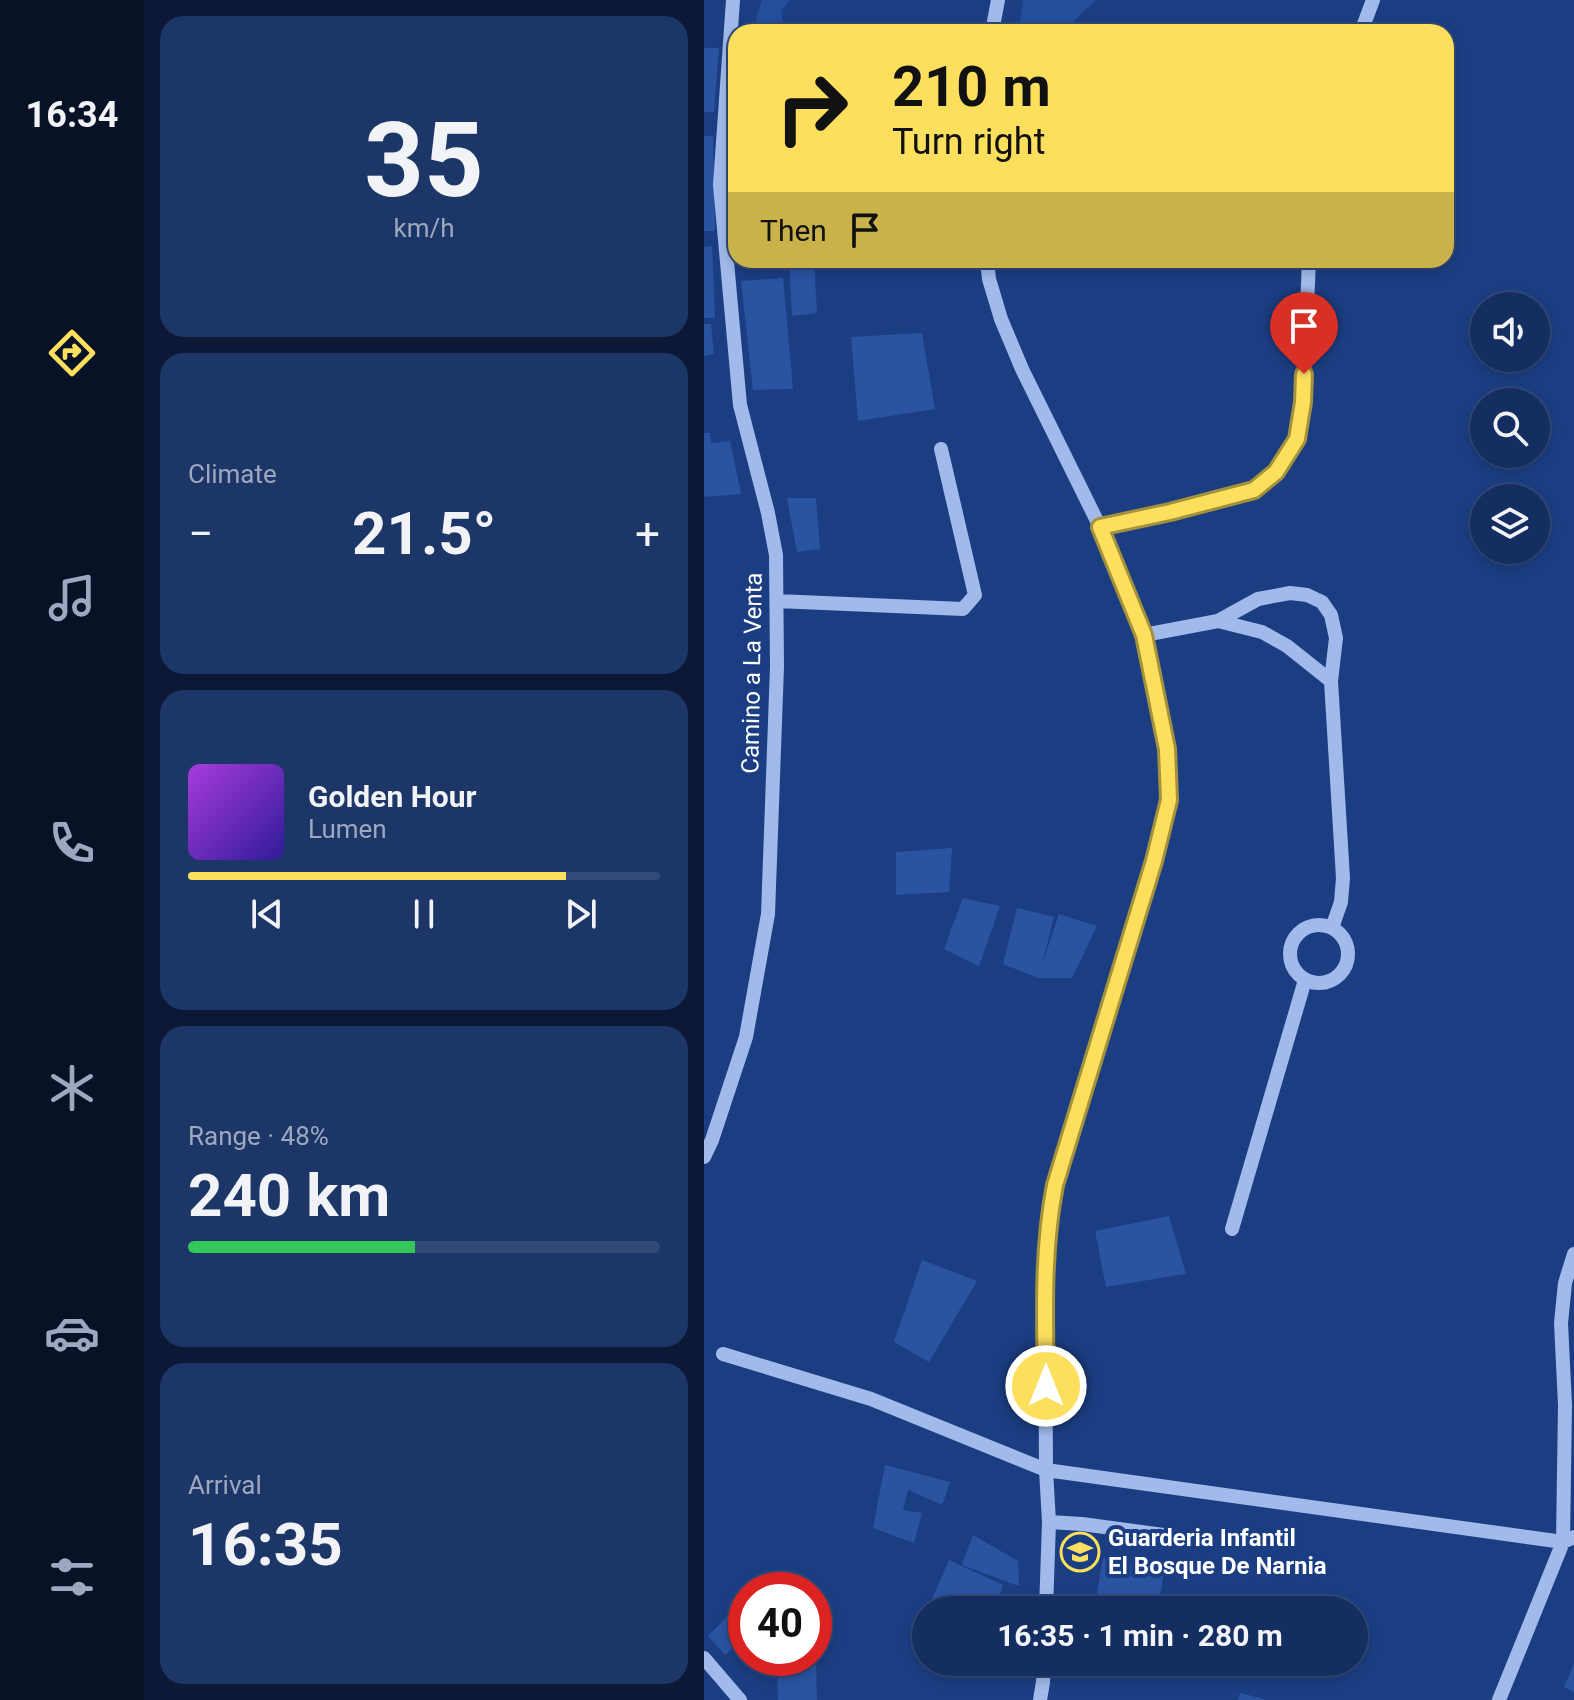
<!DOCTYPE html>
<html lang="en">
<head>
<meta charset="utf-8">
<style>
  :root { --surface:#142e62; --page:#1d3668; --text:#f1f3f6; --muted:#9da8be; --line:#334a77; --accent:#fcdf5d }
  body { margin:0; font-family:Roboto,sans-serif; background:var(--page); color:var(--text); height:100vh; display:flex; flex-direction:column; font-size:30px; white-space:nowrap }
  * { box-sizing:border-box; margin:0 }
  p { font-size:26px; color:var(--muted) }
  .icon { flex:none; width:44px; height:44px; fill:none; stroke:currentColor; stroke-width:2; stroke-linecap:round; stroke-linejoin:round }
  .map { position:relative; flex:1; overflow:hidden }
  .details { display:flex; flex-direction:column; gap:16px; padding:16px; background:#0b1936; width:560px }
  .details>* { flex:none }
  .banner { position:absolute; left:24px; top:24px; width:726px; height:244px; border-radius:24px; box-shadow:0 4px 12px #0003,0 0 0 2px var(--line); background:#fcdf5d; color:#111; overflow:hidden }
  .buttons { position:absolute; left:766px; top:292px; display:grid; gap:16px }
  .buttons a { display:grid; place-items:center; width:80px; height:80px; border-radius:50%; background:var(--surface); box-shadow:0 4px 12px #0003,0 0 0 2px var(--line); font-size:40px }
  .speed { position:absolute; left:24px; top:1572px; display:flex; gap:16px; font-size:40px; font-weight:700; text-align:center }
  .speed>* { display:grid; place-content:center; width:104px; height:104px; border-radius:50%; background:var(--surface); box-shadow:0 4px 12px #0003,0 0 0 2px var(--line); line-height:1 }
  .speed .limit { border:12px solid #d22; background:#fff; color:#111 }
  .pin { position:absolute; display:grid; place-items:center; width:68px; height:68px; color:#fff; margin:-82px -34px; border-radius:50% 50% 50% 0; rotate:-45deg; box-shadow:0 0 8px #0007 }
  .pin .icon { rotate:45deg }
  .me { position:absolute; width:88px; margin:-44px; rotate:0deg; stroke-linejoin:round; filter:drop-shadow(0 0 6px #0008) }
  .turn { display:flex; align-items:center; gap:28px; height:168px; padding:0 32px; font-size:36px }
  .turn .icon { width:104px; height:104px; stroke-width:2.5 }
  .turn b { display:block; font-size:56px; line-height:68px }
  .then { display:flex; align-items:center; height:76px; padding:0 32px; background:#0003; gap:16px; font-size:30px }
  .big { font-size:60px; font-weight:700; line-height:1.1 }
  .details .tile { flex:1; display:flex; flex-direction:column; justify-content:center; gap:12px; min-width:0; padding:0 28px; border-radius:24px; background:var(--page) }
  .details .dial { align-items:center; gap:0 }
  .dial b { font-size:104px; line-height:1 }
  .song { display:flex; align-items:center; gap:24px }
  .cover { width:96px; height:96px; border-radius:12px; background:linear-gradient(135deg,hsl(280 70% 55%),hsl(250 70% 35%)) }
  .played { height:8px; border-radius:4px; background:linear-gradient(90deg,var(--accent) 80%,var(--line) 80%) }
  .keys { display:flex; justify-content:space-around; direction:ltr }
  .heat { display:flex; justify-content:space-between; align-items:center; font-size:44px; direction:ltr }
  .charge { height:12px; border-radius:6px; background:linear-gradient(90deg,#34c759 48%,var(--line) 0) }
  .trip { position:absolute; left:208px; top:1596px; width:456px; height:80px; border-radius:40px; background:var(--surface); box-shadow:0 4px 12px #0003,0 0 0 2px var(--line); font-weight:700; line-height:80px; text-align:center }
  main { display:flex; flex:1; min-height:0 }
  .tabs { display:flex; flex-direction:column; width:144px; justify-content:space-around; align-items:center; background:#081227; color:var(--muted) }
  .tabs .icon { width:56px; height:56px }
  .tabs .active { color:var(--accent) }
  .tabs b { font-size:36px; color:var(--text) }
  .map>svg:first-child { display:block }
</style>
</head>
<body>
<main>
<nav class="tabs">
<b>16:34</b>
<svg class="icon active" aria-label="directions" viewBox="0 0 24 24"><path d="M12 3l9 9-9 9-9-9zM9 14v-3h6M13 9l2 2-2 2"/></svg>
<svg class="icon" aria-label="music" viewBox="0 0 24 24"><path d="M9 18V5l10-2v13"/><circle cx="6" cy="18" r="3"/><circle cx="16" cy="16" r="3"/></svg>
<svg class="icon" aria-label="phone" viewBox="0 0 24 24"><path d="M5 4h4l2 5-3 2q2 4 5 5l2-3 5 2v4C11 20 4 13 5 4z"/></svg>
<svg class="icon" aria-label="climate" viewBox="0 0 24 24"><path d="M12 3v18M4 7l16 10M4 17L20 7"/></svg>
<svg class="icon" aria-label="car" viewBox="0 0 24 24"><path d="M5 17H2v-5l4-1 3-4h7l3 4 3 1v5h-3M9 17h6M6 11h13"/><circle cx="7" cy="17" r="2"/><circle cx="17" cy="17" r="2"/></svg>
<svg class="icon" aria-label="filters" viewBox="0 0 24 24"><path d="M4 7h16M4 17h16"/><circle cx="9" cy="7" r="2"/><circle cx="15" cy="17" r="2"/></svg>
</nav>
<section class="details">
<div class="tile dial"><b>35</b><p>km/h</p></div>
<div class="tile"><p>Climate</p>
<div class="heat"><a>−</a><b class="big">21.5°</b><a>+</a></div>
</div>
<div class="tile">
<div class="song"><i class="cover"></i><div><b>Golden Hour</b><p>Lumen</p></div></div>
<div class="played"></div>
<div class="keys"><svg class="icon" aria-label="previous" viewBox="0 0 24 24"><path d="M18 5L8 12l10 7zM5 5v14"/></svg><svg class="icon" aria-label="pause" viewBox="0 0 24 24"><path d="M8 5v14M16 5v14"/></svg><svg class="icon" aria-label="next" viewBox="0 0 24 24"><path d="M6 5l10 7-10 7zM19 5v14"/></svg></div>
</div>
<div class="tile"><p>Range · 48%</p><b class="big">240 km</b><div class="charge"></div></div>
<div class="tile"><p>Arrival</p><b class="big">16:35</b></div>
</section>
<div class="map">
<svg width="870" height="1700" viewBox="0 0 870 1700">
  <rect width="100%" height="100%" fill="#1b3e83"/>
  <!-- green -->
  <path fill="#244e9c" d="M58,0H86L77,11L80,32H51L53,15Z
    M319,0H392L358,32H315Z"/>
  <!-- building -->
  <path fill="#2a53a2" d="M0,48H15L10,112H0Z
    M0,136H9L11,231H0Z
    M8,246L11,318H0V247Z
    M85,260H110L113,313L88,316Z
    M79,278L89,389L49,390L37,281Z
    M0,324H7L10,354L0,356Z
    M218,333L231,409L154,421L147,337Z
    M0,433H6L7,443L26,441L37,494L0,497Z
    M83,498H112L116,549L93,552Z
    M248,848L245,892L192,895V852Z
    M259,898L296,906L275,966L240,949Z
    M313,908L350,917L338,965L355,914L393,926L368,978H334L299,964Z
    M465,1216L482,1274L402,1287L391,1231Z
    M218,1260L273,1281L225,1362L190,1342Z
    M181,1465L246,1482L238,1505L204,1490L199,1510L218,1513L210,1543L169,1528Z
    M269,1535L314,1561L315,1586L258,1565Z
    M399,1558L460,1571L454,1610H390Z
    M245,1560L299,1585L291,1610H276L260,1604L257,1610H231L224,1608Z
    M60,1579L72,1590H49Z
    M42,1597V1637L21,1655L4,1636Z
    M87,1658H112L113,1700H74L73,1664H88Z
    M870,1663V1692L860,1687Z
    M536,1693L560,1699V1700H534Z"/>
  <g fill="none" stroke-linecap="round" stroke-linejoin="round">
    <!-- minor -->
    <path stroke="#a1baeb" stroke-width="14" d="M288,32L294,0
      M657,32L669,0
      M283,260L285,279L297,319L318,369L396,527L440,635L463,749L465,800L450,861L351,1185L343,1224L341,1274L342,1470L345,1522L342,1610
      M396,527L466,512L550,490L572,472L593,439L599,402L605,260
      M73,601L259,609L271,595L237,449
      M514,621L558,632L583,646L627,681
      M440,635L514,621L554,599L586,593L603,595L618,602L627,615L632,638L627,681L639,878L637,902L628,928
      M586 954a29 29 0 1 1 58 0a29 29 0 1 1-58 0Z
      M0,1157L8,1140L42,1037L64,914L73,667L72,555L64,513L36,405L16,185L29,0
      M528,1229L601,980
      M19,1354L167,1399L342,1470L859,1542L870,1537
      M345,1522L378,1524L497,1540
      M0,1658L36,1700
      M336,1700L339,1682L340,1662
      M795,1700L859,1542L861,1405L857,1323L861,1283L870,1254"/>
  </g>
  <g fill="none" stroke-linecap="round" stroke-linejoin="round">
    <!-- route casing -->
    <g stroke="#a4913c" stroke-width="20">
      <path id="route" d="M342,1386C341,1318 338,1252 351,1185L450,861L465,800L463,749L440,635L396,527L466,512L550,490L572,472L593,439L599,402L600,374"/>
    </g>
    <!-- route -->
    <use href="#route" stroke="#fcdf5d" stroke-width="14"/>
  </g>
  <!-- icons -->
  <defs>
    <g id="school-ring" transform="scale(2)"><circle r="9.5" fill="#1b3e83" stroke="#fcdf5d" stroke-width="1.5"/><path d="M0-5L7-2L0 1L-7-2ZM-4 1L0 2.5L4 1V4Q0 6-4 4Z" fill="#fcdf5d"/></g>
  </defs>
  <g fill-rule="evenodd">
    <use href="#school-ring" x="376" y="1552"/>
  </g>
  <g text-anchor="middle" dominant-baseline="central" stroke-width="8" stroke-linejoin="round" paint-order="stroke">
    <!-- street labels -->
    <g font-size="24" fill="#fff" stroke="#1b3e83">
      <text transform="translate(48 673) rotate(-89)">Camino a La Venta</text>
    </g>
    <!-- poi labels -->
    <g font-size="24" font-weight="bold" fill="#fff" stroke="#1b3e83" text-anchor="start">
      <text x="404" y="1538">Guarderia Infantil<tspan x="404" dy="28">El Bosque De Narnia</tspan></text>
    </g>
  </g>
</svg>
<div class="buttons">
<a><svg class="icon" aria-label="sound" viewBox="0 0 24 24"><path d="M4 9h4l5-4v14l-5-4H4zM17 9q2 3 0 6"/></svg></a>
<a><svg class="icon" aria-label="search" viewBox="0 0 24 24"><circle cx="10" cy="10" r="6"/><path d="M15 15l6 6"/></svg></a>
<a><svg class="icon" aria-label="layers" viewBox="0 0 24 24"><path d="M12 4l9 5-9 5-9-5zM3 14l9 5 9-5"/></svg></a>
</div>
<div class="speed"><div class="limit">40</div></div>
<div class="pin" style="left:600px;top:374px;background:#d93025"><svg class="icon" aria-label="arrive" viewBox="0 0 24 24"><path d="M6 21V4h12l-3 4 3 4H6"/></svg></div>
<svg class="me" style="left:342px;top:1386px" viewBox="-20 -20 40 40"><circle r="17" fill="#fcdf5d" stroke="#fff" stroke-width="3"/><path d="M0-11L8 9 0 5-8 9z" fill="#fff"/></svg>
<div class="trip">16:35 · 1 min · 280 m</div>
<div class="banner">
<div class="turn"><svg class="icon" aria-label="right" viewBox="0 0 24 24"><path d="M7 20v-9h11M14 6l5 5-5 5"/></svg><div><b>210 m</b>Turn right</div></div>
<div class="then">Then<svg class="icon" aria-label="arrive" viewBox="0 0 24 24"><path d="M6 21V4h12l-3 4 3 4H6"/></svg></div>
</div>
</div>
</main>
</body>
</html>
